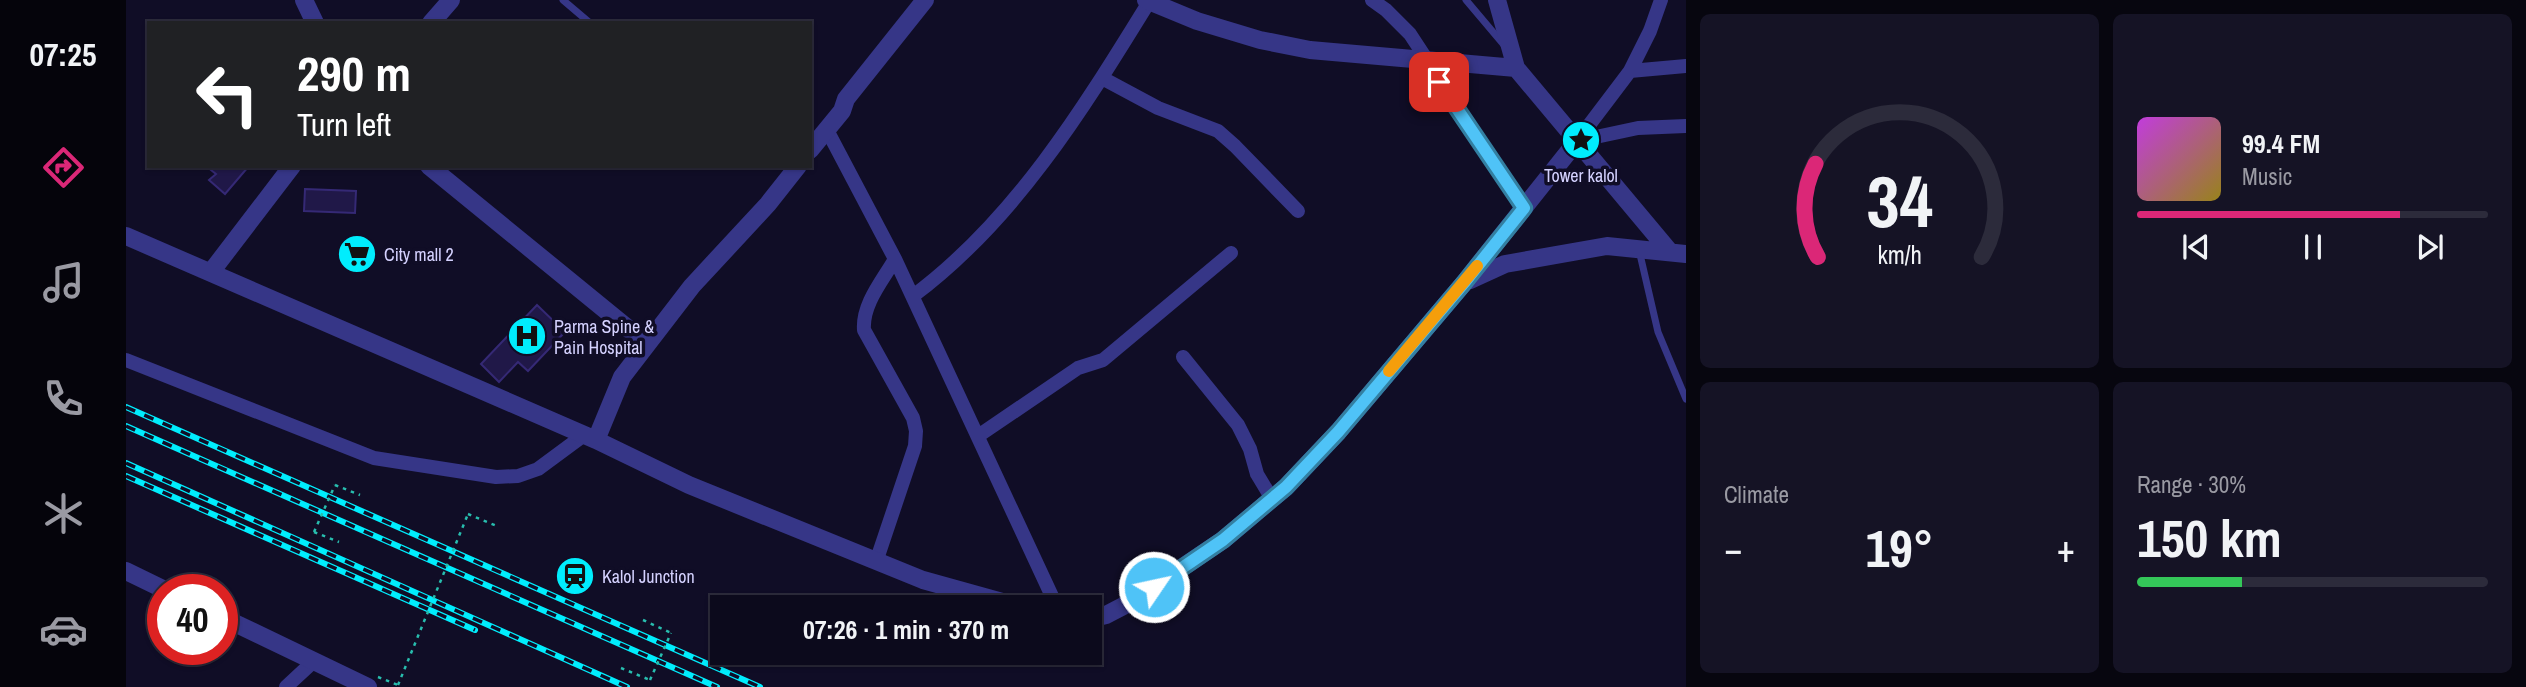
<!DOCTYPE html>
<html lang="en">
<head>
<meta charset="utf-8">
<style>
  :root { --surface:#0c0a1c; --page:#151325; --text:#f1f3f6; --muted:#9a9aa3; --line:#2c2b3b; --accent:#db2777 }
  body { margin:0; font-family:"Archivo Narrow",sans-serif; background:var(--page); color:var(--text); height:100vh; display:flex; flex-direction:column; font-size:26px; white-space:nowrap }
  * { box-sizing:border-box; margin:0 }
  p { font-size:23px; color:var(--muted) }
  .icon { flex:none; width:38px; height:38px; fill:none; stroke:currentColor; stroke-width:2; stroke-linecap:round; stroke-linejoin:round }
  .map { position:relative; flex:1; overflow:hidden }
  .panel { display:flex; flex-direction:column; gap:14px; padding:14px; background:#07060f; width:840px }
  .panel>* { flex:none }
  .top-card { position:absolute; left:21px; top:21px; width:665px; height:147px; border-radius:0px; box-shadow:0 2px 5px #0004,0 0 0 2px var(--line); background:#202124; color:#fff; overflow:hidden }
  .speed { position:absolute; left:21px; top:574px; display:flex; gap:14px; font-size:35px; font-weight:700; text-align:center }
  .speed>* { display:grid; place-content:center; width:91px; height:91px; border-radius:50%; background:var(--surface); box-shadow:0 2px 5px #0004,0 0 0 2px var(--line); line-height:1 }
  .speed .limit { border:10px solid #d22; background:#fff; color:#111 }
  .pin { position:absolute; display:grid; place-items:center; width:60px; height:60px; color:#fff; margin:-30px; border-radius:14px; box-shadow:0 4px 10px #0006 }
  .me { position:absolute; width:77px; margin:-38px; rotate:56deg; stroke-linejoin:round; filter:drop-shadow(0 0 5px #0008) }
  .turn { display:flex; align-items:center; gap:24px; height:147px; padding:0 35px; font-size:32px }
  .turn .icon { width:91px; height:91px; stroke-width:2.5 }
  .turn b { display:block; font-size:49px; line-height:60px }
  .big { font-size:52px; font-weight:700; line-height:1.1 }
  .panel .tile { flex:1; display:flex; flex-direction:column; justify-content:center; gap:10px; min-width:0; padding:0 24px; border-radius:10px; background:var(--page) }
  .panel .dial { align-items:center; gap:0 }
  .dial svg { height:182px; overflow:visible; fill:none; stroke:var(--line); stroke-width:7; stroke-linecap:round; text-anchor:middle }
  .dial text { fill:var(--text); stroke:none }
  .song { display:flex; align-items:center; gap:21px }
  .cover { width:84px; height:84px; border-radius:10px; background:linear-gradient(135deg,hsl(290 70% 55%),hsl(50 70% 35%)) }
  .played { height:7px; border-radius:4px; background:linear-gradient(90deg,var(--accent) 75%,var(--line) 75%) }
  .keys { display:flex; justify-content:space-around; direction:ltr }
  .heat { display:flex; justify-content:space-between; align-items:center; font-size:38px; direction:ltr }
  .charge { height:10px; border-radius:5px; background:linear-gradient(90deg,#34c759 30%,var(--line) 0) }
  .panel .tiles { flex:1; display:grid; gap:14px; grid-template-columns:repeat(2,1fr) }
  .trip { position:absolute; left:584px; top:595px; width:392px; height:70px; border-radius:0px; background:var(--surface); box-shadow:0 2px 5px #0004,0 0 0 2px var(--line); font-weight:700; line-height:70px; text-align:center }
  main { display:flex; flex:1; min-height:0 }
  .menu { display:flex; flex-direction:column; width:126px; justify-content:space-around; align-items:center; background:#05040b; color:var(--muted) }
  .menu .icon { width:49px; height:49px }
  .menu .selected { color:var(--accent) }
  .menu b { font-size:32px; color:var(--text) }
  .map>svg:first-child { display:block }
</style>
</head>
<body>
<main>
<nav class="menu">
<b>07:25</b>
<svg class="icon selected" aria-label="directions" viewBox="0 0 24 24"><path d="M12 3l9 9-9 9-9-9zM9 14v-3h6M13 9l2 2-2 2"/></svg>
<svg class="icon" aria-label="music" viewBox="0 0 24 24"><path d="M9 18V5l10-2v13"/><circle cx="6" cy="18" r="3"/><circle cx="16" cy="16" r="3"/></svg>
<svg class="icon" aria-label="phone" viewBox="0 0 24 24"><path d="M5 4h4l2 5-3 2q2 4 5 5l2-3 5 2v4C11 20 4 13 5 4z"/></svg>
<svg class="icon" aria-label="climate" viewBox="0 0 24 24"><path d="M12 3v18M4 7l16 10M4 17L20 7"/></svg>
<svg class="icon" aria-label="car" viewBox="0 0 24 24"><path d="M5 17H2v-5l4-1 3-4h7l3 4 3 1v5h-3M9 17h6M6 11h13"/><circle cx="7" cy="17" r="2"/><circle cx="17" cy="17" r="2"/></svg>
</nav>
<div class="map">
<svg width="1560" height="687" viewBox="0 0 1560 687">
  <rect width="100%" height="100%" fill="#100d26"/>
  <!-- building -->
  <path fill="#201848" stroke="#352975" stroke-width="2" d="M80,166H123L99,194L83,180L90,174Z
    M179,189L230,191L229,213L178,211Z
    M411,305L439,332L402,371L392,362L373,382L355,364Z"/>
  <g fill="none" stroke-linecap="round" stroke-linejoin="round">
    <!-- path -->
    <path stroke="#28bdae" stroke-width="2.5" stroke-dasharray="3.5 5" stroke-linecap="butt" d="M209,485L234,495
      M342,514L373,527
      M188,532L213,542
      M517,620L545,633
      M495,668L524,680
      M252,677L272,685"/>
    <!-- service -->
    <path stroke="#363687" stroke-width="7" d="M437,0L464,23
      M1340,0L1378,45
      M1513,250L1532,332L1560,399"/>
    <!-- minor -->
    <path stroke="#363687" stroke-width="14" d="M1246,0L1260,10L1284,34L1398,208
      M1504,71L1560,66
      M976,78L1032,108L1092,131L1109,146L1172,211
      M701,130L769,259L931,607
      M1451,141L1504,71L1524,31L1535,0
      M1451,141L1512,128L1560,126
      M787,296C889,220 957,109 1023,2
      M1057,357L1112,425L1124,449L1131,474L1146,499
      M0,360L248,458L370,477L392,476L412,469L458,435
      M852,436L952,368L977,360L1105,253
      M750,562L789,446L790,431L787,418L738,330C736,304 757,280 769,259
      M160,687L188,661"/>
    <!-- tertiary -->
    <path stroke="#363687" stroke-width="18" d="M178,0L189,23
      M1020,0L1071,21L1134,40L1184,50L1390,68L1544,252
      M1371,0L1390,68
      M305,23L325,0
      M684,150L716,111L720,99L799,0
      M303,166L521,344
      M0,236L470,440L563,485L797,580L894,607
      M85,272L166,166
      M1344,280L1379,264L1481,246L1560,254
      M470,440L496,377L566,286L642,204L672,166
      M0,571L39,590
      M96,617L242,687
      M964,619L980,615L1005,602L1097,540L1160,487L1212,432L1338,283L1451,141"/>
    <!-- rail casing -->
    <g stroke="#00edfd" stroke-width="6">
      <path id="rail" d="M0,407L634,687
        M0,426L591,687
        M0,463L501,687
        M0,476L349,630"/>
    </g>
    <!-- rail -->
    <use href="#rail" stroke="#100d26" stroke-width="3.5" stroke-dasharray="10" stroke-linecap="butt"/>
    <!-- path-bridge -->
    <path stroke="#28bdae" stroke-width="2.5" stroke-dasharray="3.5 5" stroke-linecap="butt" d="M188,532L209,485
      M524,680L545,633
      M272,685L342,514"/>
  </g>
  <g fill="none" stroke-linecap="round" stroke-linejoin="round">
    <!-- route casing -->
    <g stroke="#337fa1" stroke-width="18">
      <path id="route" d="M1028,587L1097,540L1160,487L1212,432L1338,283L1398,208L1313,82"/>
    </g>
    <!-- route -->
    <use href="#route" stroke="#4fc3f7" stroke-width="12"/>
    <!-- slow -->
    <path stroke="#f59e0b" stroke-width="12" d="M1263,371L1351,266"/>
  </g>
  <!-- icons -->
  <defs>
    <g id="sight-disc" transform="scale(2.0125)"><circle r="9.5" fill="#00edfd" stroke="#100d26"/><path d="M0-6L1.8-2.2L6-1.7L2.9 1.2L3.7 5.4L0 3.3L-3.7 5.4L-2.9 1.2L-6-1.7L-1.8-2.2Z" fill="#111"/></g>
    <g id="supermarket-disc" transform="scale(2.0125)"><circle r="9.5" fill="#00edfd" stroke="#100d26"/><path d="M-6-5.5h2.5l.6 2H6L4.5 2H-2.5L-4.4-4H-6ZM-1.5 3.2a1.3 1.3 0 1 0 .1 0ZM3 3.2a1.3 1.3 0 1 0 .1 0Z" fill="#111"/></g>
    <g id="hospital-disc" transform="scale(2.0125)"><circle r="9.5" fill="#00edfd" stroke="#100d26"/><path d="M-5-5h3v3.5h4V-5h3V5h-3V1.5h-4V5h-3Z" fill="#111"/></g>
    <g id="station-disc" transform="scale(2.0125)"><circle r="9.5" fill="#00edfd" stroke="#100d26"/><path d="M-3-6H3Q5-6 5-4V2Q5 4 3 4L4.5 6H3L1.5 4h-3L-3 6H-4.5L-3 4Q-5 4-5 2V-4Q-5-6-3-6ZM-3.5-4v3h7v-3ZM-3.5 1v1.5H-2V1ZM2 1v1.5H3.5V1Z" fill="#111"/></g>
  </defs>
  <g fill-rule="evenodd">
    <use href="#sight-disc" x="1455" y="140"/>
    <use href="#supermarket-disc" x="231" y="254"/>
    <use href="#hospital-disc" x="401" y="336"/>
    <use href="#station-disc" x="449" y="576"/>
  </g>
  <g text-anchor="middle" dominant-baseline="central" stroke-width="7" stroke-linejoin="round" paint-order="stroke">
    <!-- poi labels -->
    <g font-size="18" fill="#d5d2ff" stroke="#100d26" text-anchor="start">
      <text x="1455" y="175" text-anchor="middle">Tower kalol</text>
      <text x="258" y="254">City mall 2</text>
      <text x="428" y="326">Parma Spine &amp;<tspan x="428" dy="21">Pain Hospital</tspan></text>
      <text x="476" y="576">Kalol Junction</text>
    </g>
  </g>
</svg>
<div class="speed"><div class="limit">40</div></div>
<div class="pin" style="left:1313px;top:82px;background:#d93025"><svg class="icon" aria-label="arrive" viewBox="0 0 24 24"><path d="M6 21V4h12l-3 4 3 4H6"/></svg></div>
<svg class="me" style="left:1028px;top:587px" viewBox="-20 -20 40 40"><circle r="17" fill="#4fc3f7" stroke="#fff" stroke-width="3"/><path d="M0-11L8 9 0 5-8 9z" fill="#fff"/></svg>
<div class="trip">07:26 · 1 min · 370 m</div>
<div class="top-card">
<div class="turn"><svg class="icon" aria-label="left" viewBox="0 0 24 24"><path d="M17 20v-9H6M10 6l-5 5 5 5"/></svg><div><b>290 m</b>Turn left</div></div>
</div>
</div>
<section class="panel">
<div class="tiles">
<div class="tile dial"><svg viewBox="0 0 100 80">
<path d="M14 69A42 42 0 1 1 86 69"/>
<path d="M14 69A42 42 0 0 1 13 28" stroke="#db2777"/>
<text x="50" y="56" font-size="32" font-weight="700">34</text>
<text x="50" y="72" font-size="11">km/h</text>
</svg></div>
<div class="tile">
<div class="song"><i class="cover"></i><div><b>99.4 FM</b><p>Music</p></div></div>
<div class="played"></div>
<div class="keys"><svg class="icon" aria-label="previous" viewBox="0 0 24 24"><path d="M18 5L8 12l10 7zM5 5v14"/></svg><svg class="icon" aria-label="pause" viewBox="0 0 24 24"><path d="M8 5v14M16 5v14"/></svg><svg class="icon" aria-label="next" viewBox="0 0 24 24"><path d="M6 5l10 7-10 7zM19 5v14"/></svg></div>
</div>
<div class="tile"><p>Climate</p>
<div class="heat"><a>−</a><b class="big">19°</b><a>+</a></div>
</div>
<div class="tile"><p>Range · 30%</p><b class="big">150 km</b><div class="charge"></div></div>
</div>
</section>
</main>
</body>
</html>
